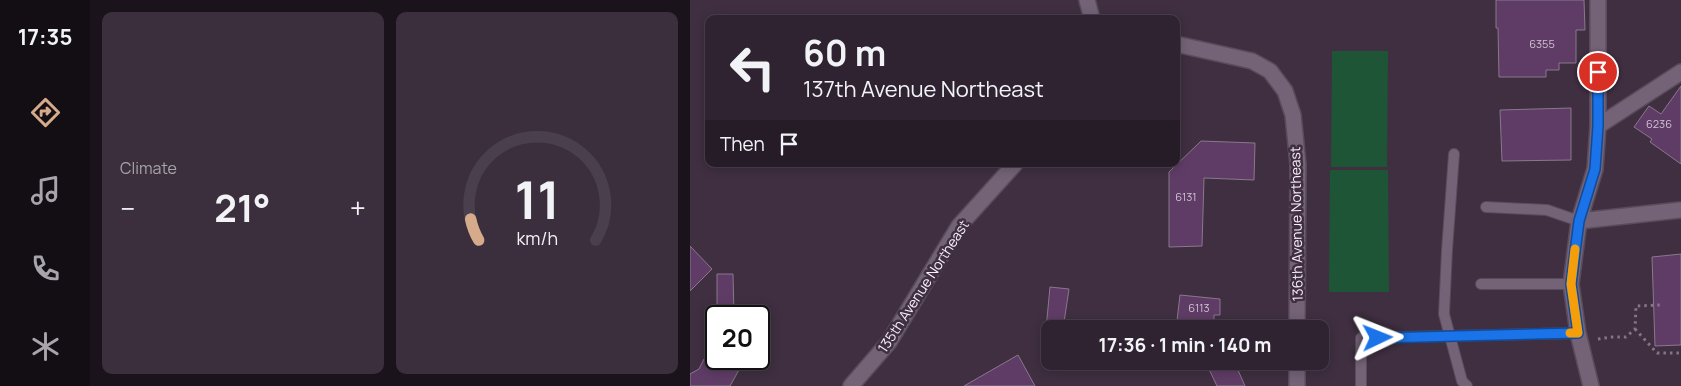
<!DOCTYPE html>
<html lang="en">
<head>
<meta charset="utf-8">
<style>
  :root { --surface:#2f2331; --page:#3b2f3d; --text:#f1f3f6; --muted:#a7a4ab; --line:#4a404d; --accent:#d6ab8b }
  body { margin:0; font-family:Manrope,sans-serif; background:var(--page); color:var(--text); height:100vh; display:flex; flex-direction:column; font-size:19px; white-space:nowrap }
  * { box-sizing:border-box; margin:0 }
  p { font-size:16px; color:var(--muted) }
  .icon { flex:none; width:28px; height:28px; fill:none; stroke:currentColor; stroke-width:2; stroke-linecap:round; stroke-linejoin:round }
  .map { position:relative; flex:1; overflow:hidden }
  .drawer { display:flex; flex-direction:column; gap:12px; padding:12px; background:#1a131b; width:600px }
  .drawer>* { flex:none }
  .top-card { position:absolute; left:15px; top:15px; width:475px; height:152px; border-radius:10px; box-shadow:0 2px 12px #0003,0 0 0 1px var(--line); background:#2f2331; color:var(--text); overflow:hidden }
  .speed { position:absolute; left:15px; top:305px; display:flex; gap:10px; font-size:25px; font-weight:700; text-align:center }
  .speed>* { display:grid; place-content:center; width:65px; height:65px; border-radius:50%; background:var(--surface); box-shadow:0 2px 12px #0003,0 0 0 1px var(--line); line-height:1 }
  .speed .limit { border:2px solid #111; border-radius:8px; background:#fff; color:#111 }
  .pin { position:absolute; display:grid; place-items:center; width:42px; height:42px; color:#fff; margin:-21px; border:2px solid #fff; border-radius:50%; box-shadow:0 1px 5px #0007 }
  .me { position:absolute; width:55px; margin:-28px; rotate:88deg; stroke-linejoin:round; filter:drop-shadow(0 0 4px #0008) }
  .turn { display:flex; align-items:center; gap:18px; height:105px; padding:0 15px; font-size:22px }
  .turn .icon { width:65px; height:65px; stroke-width:2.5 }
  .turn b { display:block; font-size:35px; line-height:42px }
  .then { display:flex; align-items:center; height:48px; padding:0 15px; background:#0003; gap:10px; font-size:19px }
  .big { font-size:38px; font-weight:700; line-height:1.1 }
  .drawer .tile { flex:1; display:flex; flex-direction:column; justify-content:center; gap:8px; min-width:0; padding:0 18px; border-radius:10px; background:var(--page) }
  .drawer .dial { align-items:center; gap:0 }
  .dial svg { height:130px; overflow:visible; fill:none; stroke:var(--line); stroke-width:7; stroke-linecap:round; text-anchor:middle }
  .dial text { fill:var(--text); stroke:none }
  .heat { display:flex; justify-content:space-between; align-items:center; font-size:28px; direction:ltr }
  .drawer .tiles { flex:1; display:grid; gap:12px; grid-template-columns:repeat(2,1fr) }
  .trip { position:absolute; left:351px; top:320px; width:288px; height:50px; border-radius:10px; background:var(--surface); box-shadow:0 2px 12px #0003,0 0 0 1px var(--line); font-weight:700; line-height:50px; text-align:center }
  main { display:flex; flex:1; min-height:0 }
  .dock { display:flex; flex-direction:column; width:90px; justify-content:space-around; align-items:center; background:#130e14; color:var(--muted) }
  .dock .icon { width:35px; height:35px }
  .dock .selected { color:var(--accent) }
  .dock b { font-size:22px; color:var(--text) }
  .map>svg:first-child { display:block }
</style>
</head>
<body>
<main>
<nav class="dock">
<b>17:35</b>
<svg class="icon selected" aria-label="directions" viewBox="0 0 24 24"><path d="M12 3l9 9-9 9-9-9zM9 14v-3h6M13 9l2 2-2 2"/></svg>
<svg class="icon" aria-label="music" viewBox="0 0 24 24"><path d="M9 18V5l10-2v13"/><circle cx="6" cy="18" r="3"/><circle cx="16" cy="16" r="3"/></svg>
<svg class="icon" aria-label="phone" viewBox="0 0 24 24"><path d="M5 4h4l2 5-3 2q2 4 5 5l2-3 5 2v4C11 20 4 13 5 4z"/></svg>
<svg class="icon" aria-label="climate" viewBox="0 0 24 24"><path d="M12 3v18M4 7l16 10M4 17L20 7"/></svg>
</nav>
<section class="drawer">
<div class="tiles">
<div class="tile"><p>Climate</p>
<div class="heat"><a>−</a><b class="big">21°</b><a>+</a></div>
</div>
<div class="tile dial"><svg viewBox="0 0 100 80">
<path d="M14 69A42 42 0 1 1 86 69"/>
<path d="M14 69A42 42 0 0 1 9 56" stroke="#d6ab8b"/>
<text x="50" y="56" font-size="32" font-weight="700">11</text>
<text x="50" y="72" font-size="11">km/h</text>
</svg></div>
</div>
</section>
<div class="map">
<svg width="991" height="386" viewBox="0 0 991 386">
  <rect width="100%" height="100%" fill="#3f2f41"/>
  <!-- green -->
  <path fill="#1f5537" d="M642,51H698L697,167H641Z
    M640,170H698L699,292H639Z"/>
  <!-- building -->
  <path fill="#5f3c66" stroke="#8a788d" d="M806,0H894L895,30H886V63H869V70H856V77H809L808,28H806Z
    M991,86V164L960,142L962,139L944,127L959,106L971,114Z
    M881,108V160L812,161L810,110Z
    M511,141L565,143L564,180L514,178L512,246L479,247V172Z
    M0,246L22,269L0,291Z
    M991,254V345L965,346L962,257Z
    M27,274H43L44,316H27Z
    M360,287L379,289L373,329H356Z
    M490,295L530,299V315H524V329H486Z
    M328,355L345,386H274Z
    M14,359H55L40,386H0V374L9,369Z
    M515,361H544L555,386H527Z"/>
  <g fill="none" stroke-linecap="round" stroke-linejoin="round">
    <!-- lane casing -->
    <g stroke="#584b5a" stroke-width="12">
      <path id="lane" d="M764,154L757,250L754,314L772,381L777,386
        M796,207L857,210L889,221
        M791,284H881
        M671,386V338L888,333"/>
    </g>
    <!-- street casing -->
    <g stroke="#584b5a" stroke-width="18">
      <path id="street" d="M397,0L402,19
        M486,44L562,61L580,71L595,91L603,115L608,164L607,329
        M908,126L991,72
        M889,221L991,210
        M161,386L199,342L269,226L325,164
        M607,386V361
        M901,386L888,333L881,284L889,221L905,169L908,126V0"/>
    </g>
    <!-- path -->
    <path stroke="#837585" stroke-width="3" stroke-dasharray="2.5 4" stroke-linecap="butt" d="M945,329L967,353H991
      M908,339L922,337H936L945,329L946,306L970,305"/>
    <!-- lane -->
    <use href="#lane" stroke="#746277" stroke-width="10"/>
    <!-- street -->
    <use href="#street" stroke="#746277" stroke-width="15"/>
  </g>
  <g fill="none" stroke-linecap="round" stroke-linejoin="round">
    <!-- route casing -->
    <g stroke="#114b97" stroke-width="12">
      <path id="route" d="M688,338L888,333L881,284L889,221L905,169L908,126V72"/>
    </g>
    <!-- route -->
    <use href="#route" stroke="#1a73e8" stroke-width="9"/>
    <!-- slow -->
    <path stroke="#f59e0b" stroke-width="9" d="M880,333H888L881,284L885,249"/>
  </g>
  <g text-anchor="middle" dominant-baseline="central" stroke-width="5" stroke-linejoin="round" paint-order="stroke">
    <!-- number labels -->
    <g font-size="11" fill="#d2c2d5">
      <text x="852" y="43">6355</text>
      <text x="969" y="123">6236</text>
      <text x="496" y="196">6131</text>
      <text x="509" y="307">6113</text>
    </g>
    <!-- street labels -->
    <g font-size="14" fill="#f9eefa" stroke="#3f2f41">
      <text transform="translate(606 224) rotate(-91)">136th Avenue Northeast</text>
      <text transform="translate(233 286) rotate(-57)">135th Avenue Northeast</text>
    </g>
  </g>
</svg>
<div class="speed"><div class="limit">20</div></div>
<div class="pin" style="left:908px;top:72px;background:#d93025"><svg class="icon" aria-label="arrive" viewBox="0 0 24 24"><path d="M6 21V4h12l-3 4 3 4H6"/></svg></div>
<svg class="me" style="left:688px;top:338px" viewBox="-20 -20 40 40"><path d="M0-17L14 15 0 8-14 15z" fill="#1a73e8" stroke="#fff" stroke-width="4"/></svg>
<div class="trip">17:36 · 1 min · 140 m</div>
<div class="top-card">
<div class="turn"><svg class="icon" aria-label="left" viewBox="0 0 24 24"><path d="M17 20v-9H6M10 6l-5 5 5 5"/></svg><div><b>60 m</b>137th Avenue Northeast</div></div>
<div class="then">Then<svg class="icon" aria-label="arrive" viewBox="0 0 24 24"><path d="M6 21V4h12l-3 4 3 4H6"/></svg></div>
</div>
</div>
</main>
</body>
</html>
